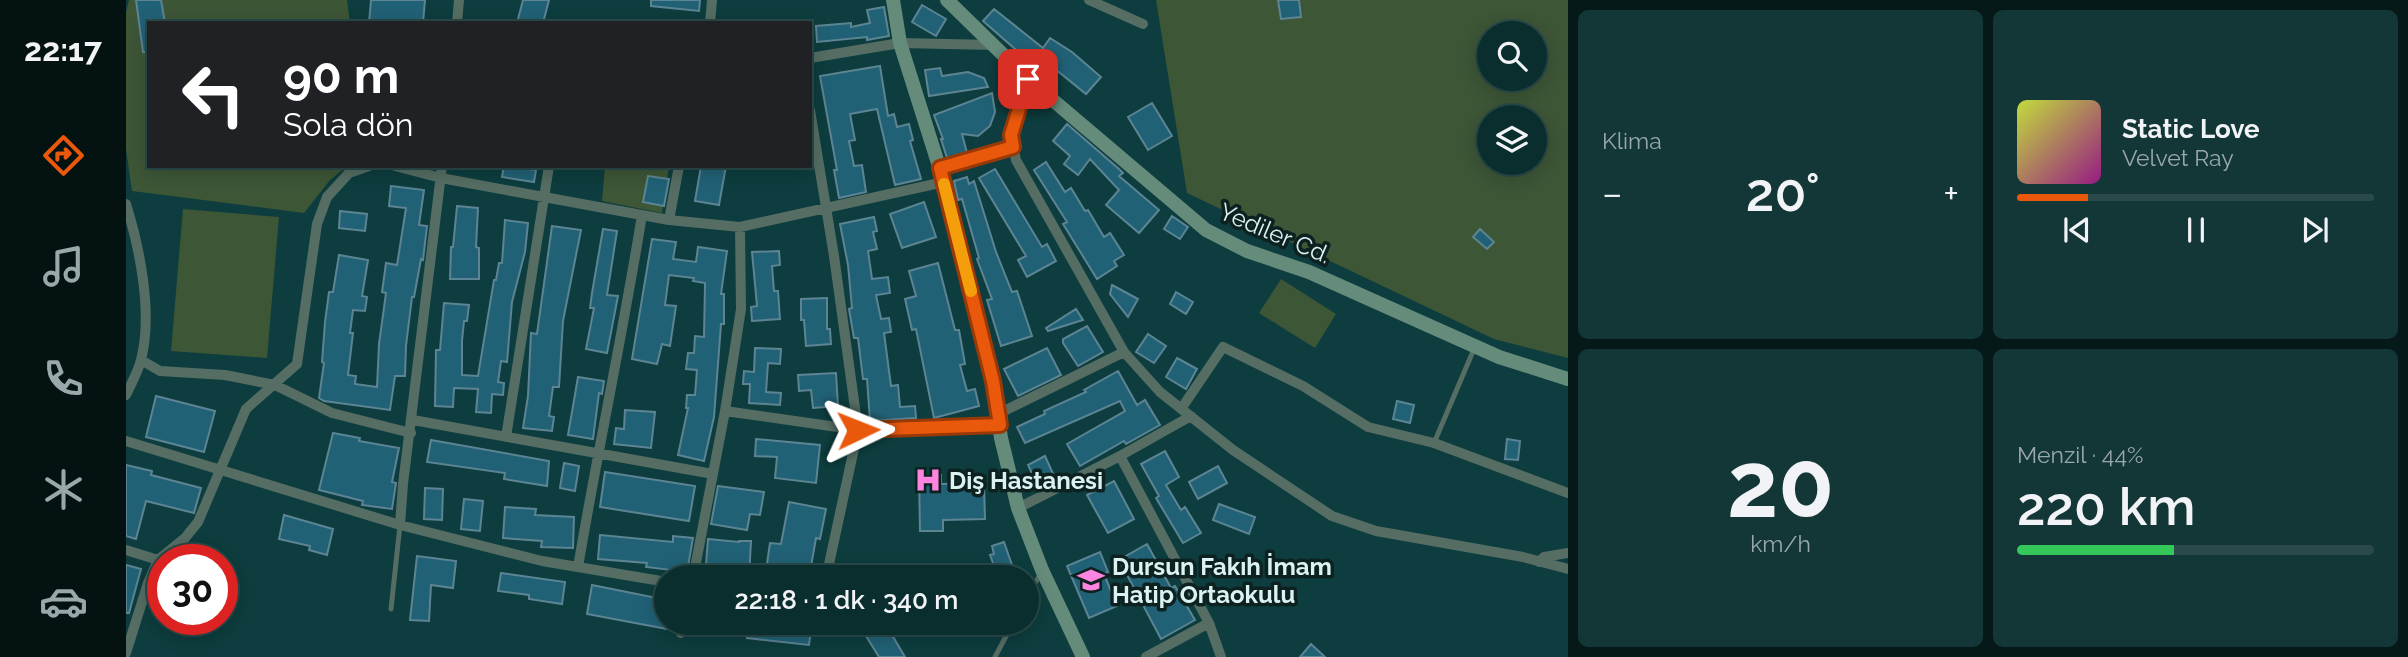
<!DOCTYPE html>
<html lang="tr">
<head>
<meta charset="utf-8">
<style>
  :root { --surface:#0a2e2e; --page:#133636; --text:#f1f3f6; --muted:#99a8aa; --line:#2a4a4a; --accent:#ea580c }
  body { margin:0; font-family:Raleway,sans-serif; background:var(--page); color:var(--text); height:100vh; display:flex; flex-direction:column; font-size:26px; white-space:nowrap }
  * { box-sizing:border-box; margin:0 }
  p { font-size:23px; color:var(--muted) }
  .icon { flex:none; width:38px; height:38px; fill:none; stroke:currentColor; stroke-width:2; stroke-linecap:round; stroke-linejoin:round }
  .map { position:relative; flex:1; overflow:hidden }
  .panel { display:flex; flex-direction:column; gap:10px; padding:10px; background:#061919; width:840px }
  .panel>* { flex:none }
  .guide { position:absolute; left:21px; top:21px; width:665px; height:147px; border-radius:0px; box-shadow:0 4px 18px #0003,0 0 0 2px var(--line); background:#202124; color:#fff; overflow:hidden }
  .fabs { position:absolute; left:1351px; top:21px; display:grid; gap:14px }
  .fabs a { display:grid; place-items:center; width:70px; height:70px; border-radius:50%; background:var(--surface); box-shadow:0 4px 18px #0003,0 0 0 2px var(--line); font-size:35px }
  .speed { position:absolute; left:21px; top:544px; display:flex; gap:14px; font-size:35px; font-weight:700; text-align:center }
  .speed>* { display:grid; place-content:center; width:91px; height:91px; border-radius:50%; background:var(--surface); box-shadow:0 4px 18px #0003,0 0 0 2px var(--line); line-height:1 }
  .speed .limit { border:10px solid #d22; background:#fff; color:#111 }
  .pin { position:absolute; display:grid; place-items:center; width:60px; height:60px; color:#fff; margin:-30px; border-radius:14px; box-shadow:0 4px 10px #0006 }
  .me { position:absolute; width:77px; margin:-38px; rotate:88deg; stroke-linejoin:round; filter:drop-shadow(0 0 5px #0008) }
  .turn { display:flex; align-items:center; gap:24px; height:147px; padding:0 21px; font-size:32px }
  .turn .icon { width:91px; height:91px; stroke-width:2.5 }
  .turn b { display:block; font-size:49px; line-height:60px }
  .big { font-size:52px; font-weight:600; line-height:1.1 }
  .panel .tile { flex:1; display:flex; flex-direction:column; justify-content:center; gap:10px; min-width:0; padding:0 24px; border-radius:10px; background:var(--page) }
  .panel .dial { align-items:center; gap:0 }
  .dial b { font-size:91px; line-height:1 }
  .song { display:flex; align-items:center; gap:21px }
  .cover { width:84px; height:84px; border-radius:10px; background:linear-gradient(135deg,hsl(70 70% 55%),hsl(310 70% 35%)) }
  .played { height:7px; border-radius:4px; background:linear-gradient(90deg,var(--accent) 20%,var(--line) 20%) }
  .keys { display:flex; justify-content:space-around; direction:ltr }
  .heat { display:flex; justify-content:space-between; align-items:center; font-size:38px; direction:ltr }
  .charge { height:10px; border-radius:5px; background:linear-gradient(90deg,#34c759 44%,var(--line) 0) }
  .panel .tiles { flex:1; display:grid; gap:10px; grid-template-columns:repeat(2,1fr) }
  .trip { position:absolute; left:528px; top:565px; width:385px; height:70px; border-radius:35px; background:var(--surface); box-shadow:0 4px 18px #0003,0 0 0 2px var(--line); font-weight:600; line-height:70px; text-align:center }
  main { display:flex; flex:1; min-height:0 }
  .tabs { display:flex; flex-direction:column; width:126px; justify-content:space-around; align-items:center; background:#041212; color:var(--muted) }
  .tabs .icon { width:49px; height:49px }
  .tabs .selected { color:var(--accent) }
  .tabs b { font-size:32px; color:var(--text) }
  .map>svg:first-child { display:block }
</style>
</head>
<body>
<main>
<nav class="tabs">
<b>22:17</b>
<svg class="icon selected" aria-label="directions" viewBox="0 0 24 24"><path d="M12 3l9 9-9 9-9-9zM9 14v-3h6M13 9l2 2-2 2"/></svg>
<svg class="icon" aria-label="music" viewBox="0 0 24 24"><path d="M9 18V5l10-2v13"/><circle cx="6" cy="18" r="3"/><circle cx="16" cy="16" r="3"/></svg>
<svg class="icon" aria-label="phone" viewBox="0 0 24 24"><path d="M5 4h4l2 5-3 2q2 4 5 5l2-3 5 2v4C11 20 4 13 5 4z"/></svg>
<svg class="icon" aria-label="climate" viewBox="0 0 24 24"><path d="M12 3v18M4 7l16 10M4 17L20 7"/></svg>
<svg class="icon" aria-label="car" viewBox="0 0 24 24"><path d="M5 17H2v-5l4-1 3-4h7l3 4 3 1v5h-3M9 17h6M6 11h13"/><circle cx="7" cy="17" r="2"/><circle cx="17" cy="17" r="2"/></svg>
</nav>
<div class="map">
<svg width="1442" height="657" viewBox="0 0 1442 657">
  <rect width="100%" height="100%" fill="#0d3d3e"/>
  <!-- green -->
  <path fill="#3d5636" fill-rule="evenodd" d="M3,0H221L224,23H23V166H221L204,180L178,213L6,191L0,149V12Z
    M1030,0H1442V358L1368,339L1061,193ZM1363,33H1409V79H1363ZM1363,117H1409V163H1363Z
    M479,166H543L536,213L476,201Z
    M57,209L153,217L141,358L45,351Z
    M1155,279L1210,314L1189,348L1133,313Z"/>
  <!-- building -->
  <path fill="#216176" stroke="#5d8493" stroke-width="2" d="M10,0H35L39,23H23V52H17Z
    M245,0H299L297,23H243Z
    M397,0H423L417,23H391Z
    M525,0H574L573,11L525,6Z
    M1152,0H1173L1175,17L1155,19Z
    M796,5L820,19L810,36L786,22Z
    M758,7L763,36L741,40V37L691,42L690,26L725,23V27L744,23L741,10Z
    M868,9L917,48L924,38L946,52L975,77L960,94L923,64L921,67L900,53L897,56L857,21Z
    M754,66L762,116L768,114L771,127L783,124L787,140L784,141L795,179L769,185L751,109L724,114L729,140L723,141L728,166L736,165L740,192L713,198L708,170H711L694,76Z
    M814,68L816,76L842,72L858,78L862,87L803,96L799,70Z
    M866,93L869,112L864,126L852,136L836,134L841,153L821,158L815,139H817L808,115Z
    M1026,103L1046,136L1022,150L1002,117Z
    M941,124L993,169L997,173L993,176L1033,210L1013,233L980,205L993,190L964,159L952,175L938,164L944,156L927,141Z
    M920,162L939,192L945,188L959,211L962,210L978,237L984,233L998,255L988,261L991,266L971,279L937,224L941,222L908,170Z
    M378,166L410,170L408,182L376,177Z
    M575,166H600L593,205L569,201Z
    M869,169L916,247L921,244L930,261L901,277L892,260L900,256L853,178Z
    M522,176L543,179L538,206L517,202Z
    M841,177L843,184L848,181L870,252L886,292L891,291L906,336L875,346L861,300L866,299L851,259L853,258L836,199L832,200L828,181Z
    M265,186L298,190L293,225L301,226L297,260L295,259L288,297H286L280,346L279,376H269L264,410L198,401L193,398L198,363L196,362L199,322L203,292H207L213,255L242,260L236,296L241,297L239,311L227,310L224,333H227L222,375L230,376L229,384L251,387L253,344L260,293L256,292L260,263L271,265L280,208L263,206Z
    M798,202L810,237L776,248L764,214Z
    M331,206L352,208L350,247L353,248V279H324L325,247H327Z
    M214,211L241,214L239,231L213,228Z
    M1046,216L1062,227L1054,239L1038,229Z
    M748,217L751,231L747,232L751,249L742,251L746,279L762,277L764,293L750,295L755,319L763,318L765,332L758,333L765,386L772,385L774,407L789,406L790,418L744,421L741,379H737L732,338H728L724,315L723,309L726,308L722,265L714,224Z
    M379,220L402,223L399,252L386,302L381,362L375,361L372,382L378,383L377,395L366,394L365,413L350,412L352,389L328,388L327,407L309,406L310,350H314L318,303L343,305L341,321H338L336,341V375L352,376L368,280H370L373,263H376Z
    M426,226L455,230L437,321L433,387H427L423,416L428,417L426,431L397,428L402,396L405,333L411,334Z
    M477,229L491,231L481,295L492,296L481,353L460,349L468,308H464L466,293Z
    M1354,229L1368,242L1361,249L1347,237Z
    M526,239L550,242L547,259L570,262L572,247L601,251L595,294H598V324H595L588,417L578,461L552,455L562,408H560L561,395H569L571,370L560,369L562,353H568L569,336L578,337L579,283L567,281L568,278L543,275L539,305L550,306L544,346L536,344L531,364L506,359Z
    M653,251L654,265L646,266L648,291H652L654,319L626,321L625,307L631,306L626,252Z
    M812,263L829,330H833L839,364L834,365L841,391L849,389L853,406L808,418L790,329L786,330L779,299L790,296L783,271Z
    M986,285L1012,299L1002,317L984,294Z
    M1050,292L1067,302L1060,314L1044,304Z
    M701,298V329H704L705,344L680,346L678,320H675V299Z
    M950,309L957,320L922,331L920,328Z
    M961,326L977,352L952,366L937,343V339Z
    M1022,334L1040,346L1028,363L1010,352Z
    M629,348L655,349L654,364L642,363L640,392L655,393L654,405L623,403L624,384H617L618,371L628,372Z
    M921,348L935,375L892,396L878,369Z
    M1051,358L1071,369L1060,389L1040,377Z
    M992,371L1011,405L1019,400L1034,425L1000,444L998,441L954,466L941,444L999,411L994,401L899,443L891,427L919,414L918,411L960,392L958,390Z
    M710,373L712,406L687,408L685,390L673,391L672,375Z
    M452,377L478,381L476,394L473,393L467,439L442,435Z
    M30,396L89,411L78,452L20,437Z
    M1271,401L1288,405L1284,423L1267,419Z
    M499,410L529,412L525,448L488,444L490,428L498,429Z
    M207,433L234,438L233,441L273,448L266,482L270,483L266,509L236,505L237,501L193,490Z
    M630,439L694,445L690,483L649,478L651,457L629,456Z
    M1381,439L1394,441L1392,460L1379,459Z
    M305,440L423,461L421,486L378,479L379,473L301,462Z
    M1039,451L1053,477L1040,485L1055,510L1059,507L1075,533L1057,543L1030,498L1033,496L1015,464Z
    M919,456L929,478L912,486L902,465Z
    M438,463L453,466L449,491L434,488Z
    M0,465L26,471L25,475L75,488L68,513L20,501L10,539L0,536Z
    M1092,466L1101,483L1072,499L1063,482Z
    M479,472L569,486L563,521L474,507Z
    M815,475V484L858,483L859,519L817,520V531H794L793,476Z
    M988,481L1008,519L982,533L961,495Z
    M592,486L638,492L634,515L624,514L621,530L585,524Z
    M299,488L317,489L316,520L298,519Z
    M338,499L357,501L354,531L335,529Z
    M663,502L700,509L694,539L690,538L683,578L639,577L644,543L655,544Z
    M1093,504L1129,517L1123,534L1087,520Z
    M379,507L410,509L409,515L448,517L447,548L415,547L416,541L377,538Z
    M158,515L207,529L201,555L183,550L184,546L153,539Z
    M474,535L547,542V536L567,538L561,572L520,567L521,563L472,559Z
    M582,539L613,542V541H625L623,578L579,577Z
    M878,542L886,565L870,571L864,555L868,554L866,546Z
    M1021,544L1045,588L1049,586L1069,620L1035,639L993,560Z
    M974,552L982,572L978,574L991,606L963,618L941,566Z
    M291,556L330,561L327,588L305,585L303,621L284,620Z
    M0,565L15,569L3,613H0Z
    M375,573L439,582L436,604L403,599V595L372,591Z
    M466,585L541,600V629L461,614Z
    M593,623L631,624L686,623L683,645L621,638L622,632L593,629Z
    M732,623H759L779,657H753Z
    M1185,644L1199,657H1174Z"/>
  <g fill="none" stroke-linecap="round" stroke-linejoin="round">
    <!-- lane -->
    <path stroke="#556d63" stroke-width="5" d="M1308,443L1348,349
      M901,597L915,573
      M265,609L274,525
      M869,657L887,623"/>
    <!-- street -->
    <path stroke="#556d63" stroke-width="10" d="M963,0L1017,24
      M331,23L333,0
      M584,23L586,0
      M684,58L774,43L868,45
      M902,79L885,136L890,160L998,352L1034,392L1107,450L1206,516L1250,531L1397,557L1442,569
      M684,110L708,256L732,430L700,578
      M269,166L315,178L543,220L614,227L818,182
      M814,168L887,147
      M0,204C14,249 27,314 15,360C12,372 5,384 0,395
      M543,220L553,166
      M15,360L34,371L99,375L149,385L206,413L285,433
      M1055,409L1097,347L1177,386L1242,427L1308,443L1442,493
      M599,411L732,430L874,425
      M872,414L998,352
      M287,420L587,474
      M380,437L423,166
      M0,441L274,525L416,561L541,582
      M994,456L1083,623L1095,657
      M892,508L994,456L1065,416
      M274,525L277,484L316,166
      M0,550L32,560
      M1413,562L1418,557L1442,553
      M452,567C472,449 497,333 516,215
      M567,578L599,411L615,309L614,227
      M555,633L556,623
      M0,653L22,583L32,560L59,538L72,522L120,409L171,364L191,224L201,197L223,173L243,166
      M1020,657L1083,623"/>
    <!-- secondary -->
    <path stroke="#658b7b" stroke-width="14" d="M767,0L774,43L818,182L867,381L875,438L892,508L916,570L957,657
      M821,0L902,79L1080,230L1121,251L1183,272L1373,357L1442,379"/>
  </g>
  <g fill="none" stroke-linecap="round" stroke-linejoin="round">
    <!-- route casing -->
    <g stroke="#983908" stroke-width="18">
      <path id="route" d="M732,430L874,425L867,381L814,168L887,147L885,135L902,79"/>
    </g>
    <!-- route -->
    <use href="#route" stroke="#ea580c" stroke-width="12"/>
    <!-- slow -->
    <path stroke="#f59e0b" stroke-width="12" d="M818,184L845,291"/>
  </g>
  <!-- icons -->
  <defs>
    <g id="hospital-bare" transform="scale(2.1)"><path d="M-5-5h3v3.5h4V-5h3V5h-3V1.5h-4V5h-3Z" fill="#fe85df" stroke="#0e2121" stroke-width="2.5" paint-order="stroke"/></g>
    <g id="school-bare" transform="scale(2.1)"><path d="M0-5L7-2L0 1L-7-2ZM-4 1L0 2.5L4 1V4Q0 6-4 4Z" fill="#fe85df" stroke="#0e2121" stroke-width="2.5" paint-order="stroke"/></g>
  </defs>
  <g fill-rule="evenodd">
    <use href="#hospital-bare" x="802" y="480"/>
    <use href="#school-bare" x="965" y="580"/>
  </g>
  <g text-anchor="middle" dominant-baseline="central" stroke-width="7" stroke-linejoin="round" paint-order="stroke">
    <!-- street labels -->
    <g font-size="24" fill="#daf2f1" stroke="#0e2121">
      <text transform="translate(1149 233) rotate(23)">Yediler Cd.</text>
    </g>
    <!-- poi labels -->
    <g font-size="24" font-weight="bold" fill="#daf2f1" stroke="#0e2121" text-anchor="start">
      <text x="823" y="480">Diş Hastanesi</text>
      <text x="986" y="566">Dursun Fakıh İmam<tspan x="986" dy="28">Hatip Ortaokulu</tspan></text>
    </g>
  </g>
</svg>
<div class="fabs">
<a><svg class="icon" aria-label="search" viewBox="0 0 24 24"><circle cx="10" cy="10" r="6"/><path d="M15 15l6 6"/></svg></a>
<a><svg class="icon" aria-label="layers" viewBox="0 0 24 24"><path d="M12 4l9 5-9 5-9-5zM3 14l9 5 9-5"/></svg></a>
</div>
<div class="speed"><div class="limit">30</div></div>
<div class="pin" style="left:902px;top:79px;background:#d93025"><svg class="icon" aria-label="arrive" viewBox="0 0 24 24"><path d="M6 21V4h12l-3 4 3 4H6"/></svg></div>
<svg class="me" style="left:732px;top:430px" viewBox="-20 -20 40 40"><path d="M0-17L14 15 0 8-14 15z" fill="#ea580c" stroke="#fff" stroke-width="4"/></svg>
<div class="trip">22:18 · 1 dk · 340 m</div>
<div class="guide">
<div class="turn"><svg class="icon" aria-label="left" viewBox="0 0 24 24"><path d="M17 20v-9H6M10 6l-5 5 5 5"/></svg><div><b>90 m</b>Sola dön</div></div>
</div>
</div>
<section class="panel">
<div class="tiles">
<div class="tile"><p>Klima</p>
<div class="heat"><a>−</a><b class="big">20°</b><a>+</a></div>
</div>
<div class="tile">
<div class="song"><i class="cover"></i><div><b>Static Love</b><p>Velvet Ray</p></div></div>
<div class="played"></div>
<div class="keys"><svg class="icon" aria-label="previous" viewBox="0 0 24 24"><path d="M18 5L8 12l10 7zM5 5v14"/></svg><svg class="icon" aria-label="pause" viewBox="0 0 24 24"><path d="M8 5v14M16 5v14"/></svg><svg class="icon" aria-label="next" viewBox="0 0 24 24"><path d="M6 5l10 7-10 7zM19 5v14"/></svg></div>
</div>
<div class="tile dial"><b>20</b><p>km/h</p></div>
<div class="tile"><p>Menzil · 44%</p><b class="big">220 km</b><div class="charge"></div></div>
</div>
</section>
</main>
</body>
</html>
